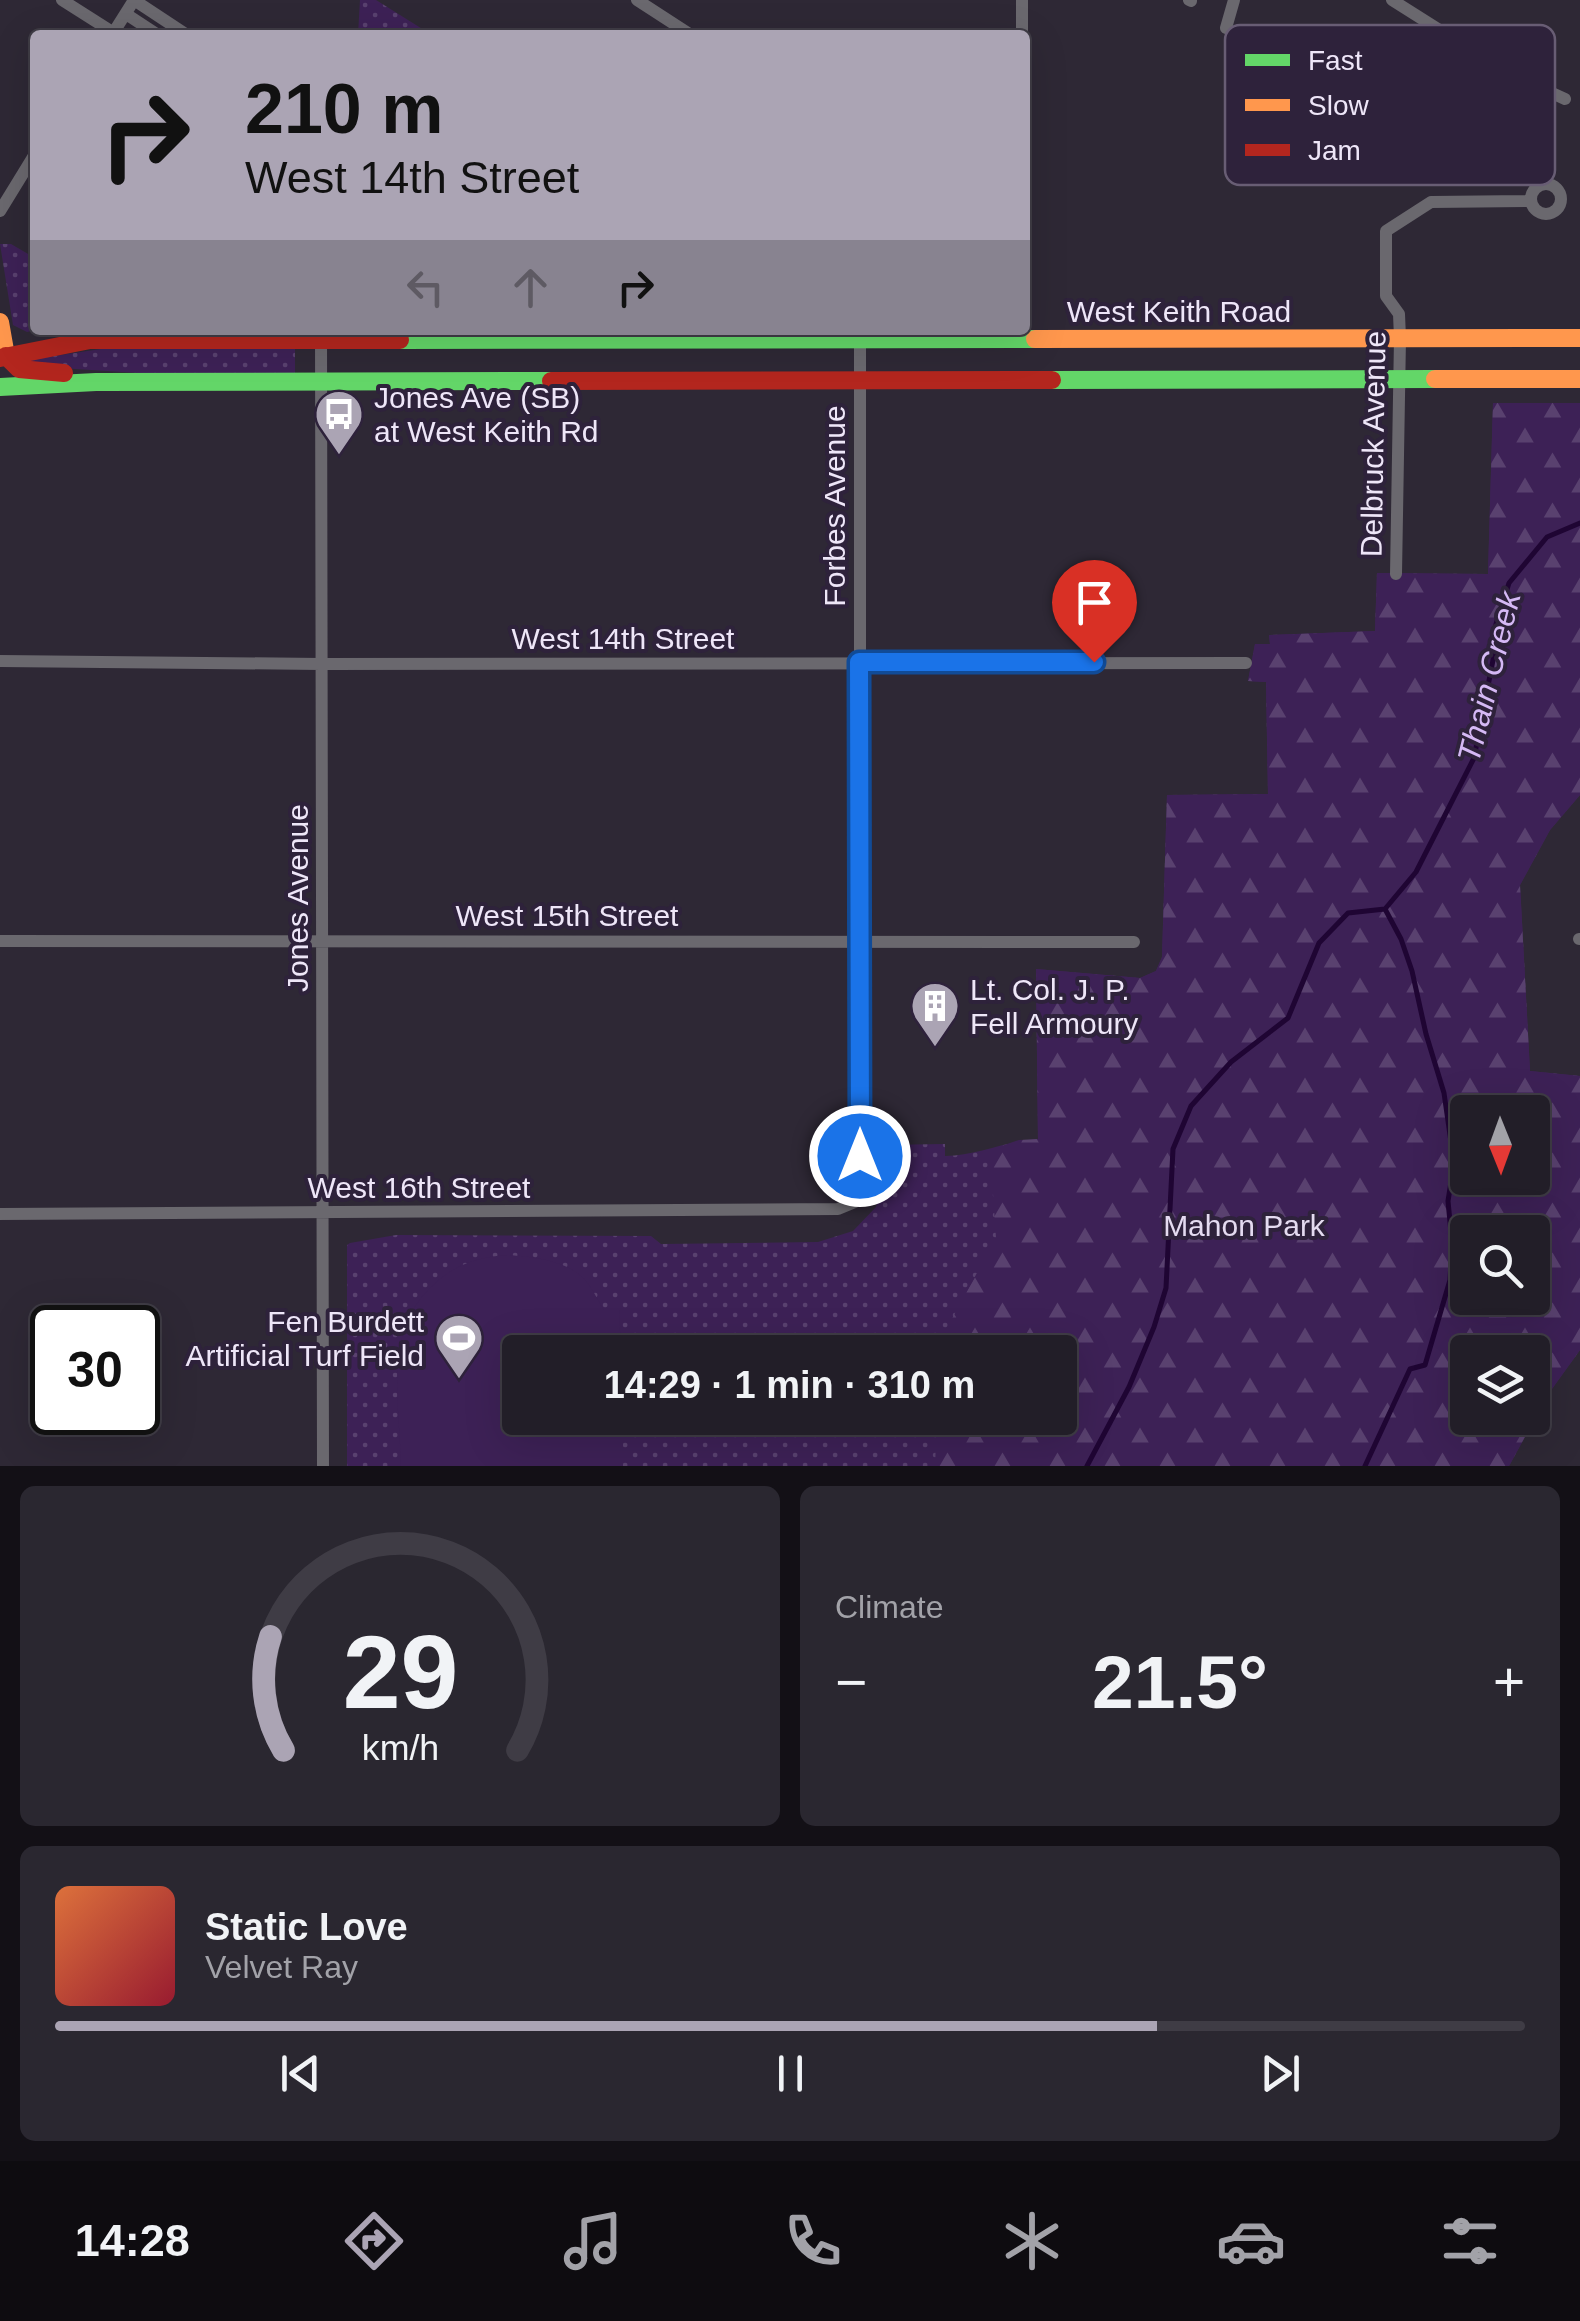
<!DOCTYPE html>
<html lang="en">
<head>
<meta charset="utf-8">
<style>
  :root { --surface:#221e28; --page:#2a2730; --text:#f1f3f6; --muted:#a2a2a8; --line:#3f3c45; --accent:#aba4b4 }
  body { margin:0; font-family:Arial,sans-serif; background:var(--page); color:var(--text); height:100vh; display:flex; flex-direction:column; font-size:38px; white-space:nowrap }
  * { box-sizing:border-box; margin:0 }
  p { font-size:32px; color:var(--muted) }
  .icon { flex:none; width:55px; height:55px; fill:none; stroke:currentColor; stroke-width:2; stroke-linecap:round; stroke-linejoin:round }
  .map { position:relative; height:1466px; overflow:hidden }
  .drawer { display:flex; flex-direction:column; gap:20px; padding:20px; background:#131016; flex:1 }
  .drawer>* { flex:none }
  .guide { position:absolute; left:30px; top:30px; width:1000px; height:305px; border-radius:10px; box-shadow:0 10px 40px #0002,0 0 0 2px var(--line); background:#aba4b4; color:#111; overflow:hidden }
  .needle { width:65px; rotate:179deg }
  .buttons { position:absolute; left:1450px; top:1095px; display:grid; gap:20px }
  .buttons a { display:grid; place-items:center; width:100px; height:100px; border-radius:10px; background:var(--surface); box-shadow:0 10px 40px #0002,0 0 0 2px var(--line); font-size:50px }
  .speed { position:absolute; left:30px; top:1305px; display:flex; gap:20px; font-size:50px; font-weight:700; text-align:center }
  .speed>* { display:grid; place-content:center; width:130px; height:130px; border-radius:50%; background:var(--surface); box-shadow:0 10px 40px #0002,0 0 0 2px var(--line); line-height:1 }
  .speed .limit { border:5px solid #111; border-radius:15px; background:#fff; color:#111 }
  .pin { position:absolute; display:grid; place-items:center; width:85px; height:85px; color:#fff; margin:-102px -42px; border-radius:50% 50% 50% 0; rotate:-45deg; box-shadow:0 0 10px #0007 }
  .pin .icon { rotate:45deg }
  .me { position:absolute; width:110px; margin:-55px; rotate:0deg; stroke-linejoin:round; filter:drop-shadow(0 0 8px #0008) }
  .turn { display:flex; align-items:center; gap:35px; height:210px; padding:0 50px; font-size:45px }
  .turn .icon { width:130px; height:130px; stroke-width:2.5 }
  .turn b { display:block; font-size:70px; line-height:85px }
  .lanes { display:flex; align-items:center; height:95px; padding:0 50px; background:#0003; justify-content:center; gap:50px; direction:ltr }
  .lanes .off { opacity:.35 }
  .big { font-size:75px; font-weight:800; line-height:1.1 }
  .drawer .tile { flex:1; display:flex; flex-direction:column; justify-content:center; gap:15px; min-width:0; padding:0 35px; border-radius:15px; background:var(--page) }
  .drawer .dial { align-items:center; gap:0 }
  .dial svg { height:260px; overflow:visible; fill:none; stroke:var(--line); stroke-width:7; stroke-linecap:round; text-anchor:middle }
  .dial text { fill:var(--text); stroke:none }
  .song { display:flex; align-items:center; gap:30px }
  .cover { width:120px; height:120px; border-radius:15px; background:linear-gradient(135deg,hsl(20 70% 55%),hsl(350 70% 35%)) }
  .played { height:10px; border-radius:5px; background:linear-gradient(90deg,var(--accent) 75%,var(--line) 75%) }
  .keys { display:flex; justify-content:space-around; direction:ltr }
  .heat { display:flex; justify-content:space-between; align-items:center; font-size:55px; direction:ltr }
  .drawer .tiles { flex:1; display:grid; gap:20px; grid-template-columns:1fr 1fr }
  .tile:last-child { grid-column:span 2 }
  .trip { position:absolute; left:502px; top:1335px; width:575px; height:100px; border-radius:10px; background:var(--surface); box-shadow:0 10px 40px #0002,0 0 0 2px var(--line); font-weight:800; line-height:100px; text-align:center }
  .menu { display:flex; height:160px; justify-content:space-around; align-items:center; background:#0e0c10; color:var(--muted) }
  .menu .icon { width:70px; height:70px }
  .menu .current { color:var(--accent) }
  .menu b { font-size:45px; color:var(--text) }
  .map>svg:first-child { display:block }
</style>
</head>
<body>
<div class="map">
<svg width="1580" height="1466" viewBox="0 0 1580 1466">
  <defs>
    <pattern id="grass-dots" width="8" height="8" patternUnits="userSpaceOnUse" patternTransform="scale(2.5)"><rect width="8" height="8" fill="#3d2156"/><path d="M2 2h.1M6 6h.1" fill="none" stroke="#59416f" stroke-width="1.8" stroke-linecap="round"/></pattern>
    <pattern id="forest-firs" width="22" height="20" patternUnits="userSpaceOnUse" patternTransform="scale(2.5)"><rect width="22" height="20" fill="#3d2156"/><path d="M5 1l3.5 6h-7zM16 11l3.5 6h-7z" fill="#59416f"/></pattern>
  </defs>
  <rect width="100%" height="100%" fill="#2e2835"/>
  <!-- grass -->
  <path fill="url(#grass-dots)" fill-rule="evenodd" d="M360,0H376L432,35H358Z
    M0,244H11L35,258L36,330L27,332L13,325Z
    M295,348V373H139L28,366L27,360L101,349Z
    M1493,403H1580V795L1550,830L1520,885L1530,1071L1580,1076V1350L1549,1393L1509,1466H347V1245L350,1243L396,1235L651,1236L661,1244L818,1242L853,1231L876,1207L881,1191V1145L945,1144V1156C978,1155 1006,1141 1038,1139L1036,969L1140,978L1156,971L1162,957L1167,795L1268,794L1266,682L1248,681L1255,644H1270L1269,635L1375,631L1377,573L1488,574ZM1468,1112H1532V1178H1468ZM1468,1232H1532V1298H1468ZM520,1352H1060V1418H520ZM1468,1352H1532V1418H1468Z"/>
  <!-- forest -->
  <path fill="url(#forest-firs)" fill-rule="evenodd" d="M1493,403H1580V795L1550,830L1520,885L1530,1071L1580,1076V1350L1549,1393L1509,1466H935L937,1418H1060V1352H941L942,1337L996,1238L990,1150L1019,1140L1038,1139L1036,969L1140,978L1156,971L1162,957L1167,795L1268,794L1266,682L1248,681L1255,644H1270L1269,635L1375,631L1377,573L1488,574ZM1468,1112H1532V1178H1468ZM1468,1232H1532V1298H1468ZM1468,1352H1532V1418H1468Z"/>
  <!-- pitch -->
  <path fill="#3d2156" d="M507,1255C532,1257 568,1260 586,1281C593,1289 598,1301 604,1310H619L621,1352H520V1418H623V1466H401C400,1406 383,1334 430,1288C452,1266 476,1257 507,1255Z"/>
  <g fill="none" stroke-linecap="round" stroke-linejoin="round">
    <!-- stream -->
    <path stroke="#1f0533" stroke-width="5" d="M1385,909L1416,872L1474,758L1494,655L1496,624L1509,583L1547,537L1580,523
      M1087,1466L1129,1387L1154,1327L1166,1288L1173,1149L1191,1106L1231,1062L1288,1018L1319,943L1348,913L1385,909
      M1365,1466L1410,1369L1425,1365L1450,1280L1452,1243L1448,1201L1454,1163L1444,1093L1426,1034L1412,971L1401,939L1385,909"/>
    <!-- street -->
    <path stroke="#6a686e" stroke-width="12" d="M62,0L114,33
      M134,0L187,35
      M637,0L691,35
      M1022,0V35
      M1189,0L1191,1
      M1392,0L1506,72L1565,99
      M126,14L158,35
      M1226,28L1234,0
      M112,35L134,0
      M1531 199a15 15 0 1 1 30 0a15 15 0 1 1-30 0Z
      M0,211L35,154
      M321,330L323,1466
      M1396,574L1400,338L1399,314L1386,296V231L1431,202L1531,201
      M0,661L321,664L1246,663
      M1579,939H1580
      M0,941L1134,942
      M0,1214L838,1209L855,1202L860,1187V330"/>
    <!-- fast -->
    <path stroke="#63d668" stroke-width="18" d="M400,340L1035,339
      M1052,380L1435,379
      M0,387L96,382L551,381"/>
    <!-- slow -->
    <path stroke="#ff974d" stroke-width="18" d="M0,322L6,356
      M1035,339L1580,338
      M1435,379H1580"/>
    <!-- jam -->
    <path stroke="#b3261e" stroke-width="18" d="M6,356L19,369L64,373
      M0,358L90,340H400
      M551,381L1052,380"/>
  </g>
  <g fill="none" stroke-linecap="round" stroke-linejoin="round">
    <!-- route casing -->
    <g stroke="#114b97" stroke-width="25">
      <path id="route" d="M860,1156L859,662H1094"/>
    </g>
    <!-- route -->
    <use href="#route" stroke="#1a73e8" stroke-width="18"/>
  </g>
  <!-- icons -->
  <defs>
    <g id="bus-pin" transform="scale(2.5)"><path d="M0 17L-7.5 6A9.5 9.5 0 1 1 7.5 6Z" fill="#aba4b4" stroke="#2e223b"/><path d="M-5-6H5V4H4V6H2V4H-2V6H-4V4H-5ZM-3.5-4V0h7V-4ZM-3.5 1.2v1.5H-2V1.2ZM2 1.2v1.5H3.5V1.2Z" fill="#fff"/></g>
    <g id="building-pin" transform="scale(2.5)"><path d="M0 17L-7.5 6A9.5 9.5 0 1 1 7.5 6Z" fill="#aba4b4" stroke="#2e223b"/><path d="M-4-6H4V6H1V3H-1V6H-4ZM-2.5-4.3h1.7v1.8h-1.7ZM.8-4.3h1.7v1.8H.8ZM-2.5-1h1.7V.8h-1.7ZM.8-1h1.7V.8H.8Z" fill="#fff"/></g>
    <g id="stadium-pin" transform="scale(2.5)"><path d="M0 17L-7.5 6A9.5 9.5 0 1 1 7.5 6Z" fill="#aba4b4" stroke="#2e223b"/><path d="M0-5a6.5 5 0 1 0 0 10a6.5 5 0 1 0 0-10ZM-3.5-1.8h7v3.6h-7Z" fill="#fff"/></g>
  </defs>
  <g fill-rule="evenodd">
    <use href="#bus-pin" x="339" y="414"/>
    <use href="#building-pin" x="935" y="1006"/>
    <use href="#stadium-pin" x="459" y="1338"/>
  </g>
  <g text-anchor="middle" dominant-baseline="central" stroke-width="8" stroke-linejoin="round" paint-order="stroke">
    <!-- street labels -->
    <g font-size="30" fill="#eee6f8" stroke="#2e223b">
      <text x="1179" y="311">West Keith Road</text>
      <text transform="translate(1373 444) rotate(-89)">Delbruck Avenue</text>
      <text transform="translate(834 506) rotate(-90)">Forbes Avenue</text>
      <text x="623" y="638">West 14th Street</text>
      <text transform="translate(297 898) rotate(-90)">Jones Avenue</text>
      <text x="567" y="915">West 15th Street</text>
      <text x="419" y="1187">West 16th Street</text>
    </g>
    <!-- poi labels -->
    <g font-size="30" fill="#eee6f8" stroke="#2e223b" text-anchor="start">
      <text x="374" y="397">Jones Ave (SB)<tspan x="374" dy="34">at West Keith Rd</tspan></text>
      <text x="970" y="989">Lt. Col. J. P.<tspan x="970" dy="34">Fell Armoury</tspan></text>
      <text x="424" y="1321" text-anchor="end">Fen Burdett<tspan x="424" dy="34">Artificial Turf Field</tspan></text>
    </g>
    <!-- park labels -->
    <g font-size="30" fill="#e4dbf0" stroke="#2e223b">
      <text x="1244" y="1225">Mahon Park</text>
    </g>
    <!-- water labels -->
    <g font-size="32" font-style="italic" fill="#d5b9f5" stroke="#2e223b">
      <text transform="translate(1489 677) rotate(-76)">Thain Creek</text>
    </g>
  </g>
  <!-- legend -->
  <rect x="1225" y="25" width="330" height="160" rx="15" fill="#2e223b" stroke="#685d74" stroke-width="2.5"/>
  <rect x="1245" y="54" width="45" height="12" fill="#63d668"/>
  <rect x="1245" y="99" width="45" height="12" fill="#ff974d"/>
  <rect x="1245" y="144" width="45" height="12" fill="#b3261e"/>
  <g font-size="28" fill="#eee6f8">
    <text x="1308" y="70">Fast</text>
    <text x="1308" y="115">Slow</text>
    <text x="1308" y="160">Jam</text>
  </g>
</svg>
<div class="buttons">
<a><svg class="needle" viewBox="-14 -14 28 28"><path d="M0-13l5 13h-10z" fill="#e53935"/><path d="M0 13l5-13h-10z" fill="#a2a2a8"/></svg></a>
<a><svg class="icon" aria-label="search" viewBox="0 0 24 24"><circle cx="10" cy="10" r="6"/><path d="M15 15l6 6"/></svg></a>
<a><svg class="icon" aria-label="layers" viewBox="0 0 24 24"><path d="M12 4l9 5-9 5-9-5zM3 14l9 5 9-5"/></svg></a>
</div>
<div class="speed"><div class="limit">30</div></div>
<div class="pin" style="left:1094px;top:662px;background:#d93025"><svg class="icon" aria-label="arrive" viewBox="0 0 24 24"><path d="M6 21V4h12l-3 4 3 4H6"/></svg></div>
<svg class="me" style="left:860px;top:1156px" viewBox="-20 -20 40 40"><circle r="17" fill="#1a73e8" stroke="#fff" stroke-width="3"/><path d="M0-11L8 9 0 5-8 9z" fill="#fff"/></svg>
<div class="trip">14:29 · 1 min · 310 m</div>
<div class="guide">
<div class="turn"><svg class="icon" aria-label="right" viewBox="0 0 24 24"><path d="M7 20v-9h11M14 6l5 5-5 5"/></svg><div><b>210 m</b>West 14th Street</div></div>
<div class="lanes"><svg class="icon off" aria-label="left" viewBox="0 0 24 24"><path d="M17 20v-9H6M10 6l-5 5 5 5"/></svg><svg class="icon off" aria-label="ahead" viewBox="0 0 24 24"><path d="M12 20V5M6 11l6-6 6 6"/></svg><svg class="icon" aria-label="right" viewBox="0 0 24 24"><path d="M7 20v-9h11M14 6l5 5-5 5"/></svg></div>
</div>
</div>
<section class="drawer">
<div class="tiles">
<div class="tile dial"><svg viewBox="0 0 100 80">
<path d="M14 69A42 42 0 1 1 86 69"/>
<path d="M14 69A42 42 0 0 1 10 34" stroke="#aba4b4"/>
<text x="50" y="56" font-size="32" font-weight="700">29</text>
<text x="50" y="72" font-size="11">km/h</text>
</svg></div>
<div class="tile"><p>Climate</p>
<div class="heat"><a>−</a><b class="big">21.5°</b><a>+</a></div>
</div>
<div class="tile">
<div class="song"><i class="cover"></i><div><b>Static Love</b><p>Velvet Ray</p></div></div>
<div class="played"></div>
<div class="keys"><svg class="icon" aria-label="previous" viewBox="0 0 24 24"><path d="M18 5L8 12l10 7zM5 5v14"/></svg><svg class="icon" aria-label="pause" viewBox="0 0 24 24"><path d="M8 5v14M16 5v14"/></svg><svg class="icon" aria-label="next" viewBox="0 0 24 24"><path d="M6 5l10 7-10 7zM19 5v14"/></svg></div>
</div>
</div>
</section>
<nav class="menu">
<b>14:28</b>
<svg class="icon current" aria-label="directions" viewBox="0 0 24 24"><path d="M12 3l9 9-9 9-9-9zM9 14v-3h6M13 9l2 2-2 2"/></svg>
<svg class="icon" aria-label="music" viewBox="0 0 24 24"><path d="M9 18V5l10-2v13"/><circle cx="6" cy="18" r="3"/><circle cx="16" cy="16" r="3"/></svg>
<svg class="icon" aria-label="phone" viewBox="0 0 24 24"><path d="M5 4h4l2 5-3 2q2 4 5 5l2-3 5 2v4C11 20 4 13 5 4z"/></svg>
<svg class="icon" aria-label="climate" viewBox="0 0 24 24"><path d="M12 3v18M4 7l16 10M4 17L20 7"/></svg>
<svg class="icon" aria-label="car" viewBox="0 0 24 24"><path d="M5 17H2v-5l4-1 3-4h7l3 4 3 1v5h-3M9 17h6M6 11h13"/><circle cx="7" cy="17" r="2"/><circle cx="17" cy="17" r="2"/></svg>
<svg class="icon" aria-label="filters" viewBox="0 0 24 24"><path d="M4 7h16M4 17h16"/><circle cx="9" cy="7" r="2"/><circle cx="15" cy="17" r="2"/></svg>
</nav>
</body>
</html>
